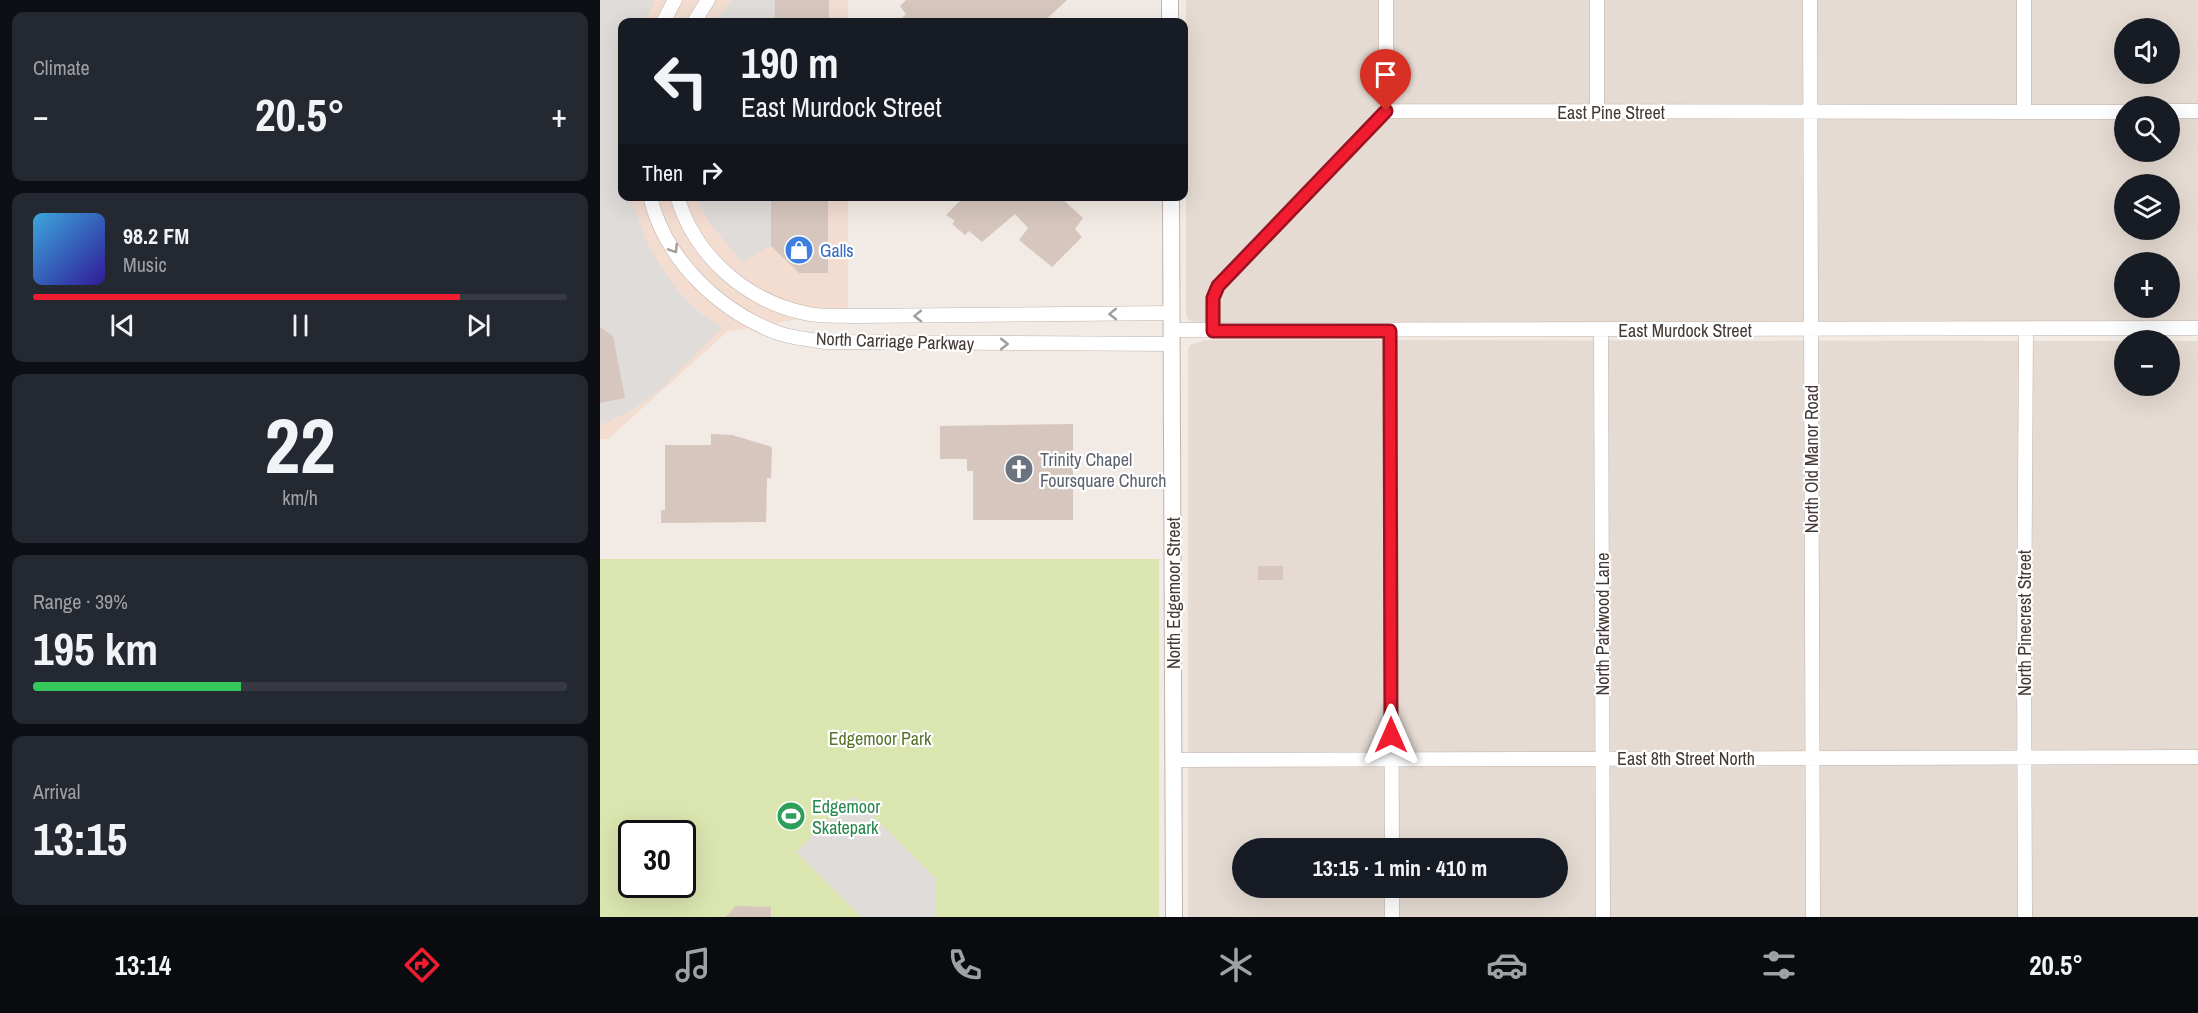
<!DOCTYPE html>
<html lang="en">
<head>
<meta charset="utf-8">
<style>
  :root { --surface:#171b24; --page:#242831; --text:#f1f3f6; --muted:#9ea1a6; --line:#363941; --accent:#f21c31 }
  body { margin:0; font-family:"Archivo Narrow",sans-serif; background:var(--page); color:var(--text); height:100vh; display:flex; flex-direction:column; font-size:22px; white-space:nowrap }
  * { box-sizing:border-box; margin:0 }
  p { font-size:20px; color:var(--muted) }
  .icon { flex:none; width:33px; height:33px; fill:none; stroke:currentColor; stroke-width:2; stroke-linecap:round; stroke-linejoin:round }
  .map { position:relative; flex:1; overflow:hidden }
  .sheet { display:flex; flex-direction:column; gap:12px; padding:12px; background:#0d0f14; width:600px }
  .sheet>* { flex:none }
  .hud { position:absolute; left:18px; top:18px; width:570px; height:183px; border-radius:12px; box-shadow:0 6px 24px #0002; background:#171b24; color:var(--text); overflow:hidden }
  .buttons { position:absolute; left:1514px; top:18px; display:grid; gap:12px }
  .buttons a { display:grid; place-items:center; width:66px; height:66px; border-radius:50%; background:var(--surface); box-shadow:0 6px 24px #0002; font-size:30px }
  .speed { position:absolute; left:18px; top:820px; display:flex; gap:12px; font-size:30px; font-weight:700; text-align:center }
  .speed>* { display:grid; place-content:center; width:78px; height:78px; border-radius:50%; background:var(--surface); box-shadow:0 6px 24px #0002; line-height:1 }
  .speed .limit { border:3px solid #111; border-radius:9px; background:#fff; color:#111 }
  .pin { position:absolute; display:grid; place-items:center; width:51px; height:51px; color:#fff; margin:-62px -26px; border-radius:50% 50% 50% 0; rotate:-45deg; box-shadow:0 0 6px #0007 }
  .pin .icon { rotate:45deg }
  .me { position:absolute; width:66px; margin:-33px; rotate:0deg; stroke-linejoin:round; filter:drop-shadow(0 0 4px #0008) }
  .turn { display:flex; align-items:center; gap:21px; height:126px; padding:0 24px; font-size:27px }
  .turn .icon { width:78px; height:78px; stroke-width:2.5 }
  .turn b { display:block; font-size:42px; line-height:51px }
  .then { display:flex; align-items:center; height:57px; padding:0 24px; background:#0003; gap:12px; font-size:22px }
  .big { font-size:45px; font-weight:800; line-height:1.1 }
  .sheet .widget { flex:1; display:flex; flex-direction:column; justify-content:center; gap:9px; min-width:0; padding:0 21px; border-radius:12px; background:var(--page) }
  .sheet .dial { align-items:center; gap:0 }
  .dial b { font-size:78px; line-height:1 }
  .song { display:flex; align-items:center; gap:18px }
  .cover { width:72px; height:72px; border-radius:9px; background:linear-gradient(135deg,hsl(200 70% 55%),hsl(250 70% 35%)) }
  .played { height:6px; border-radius:3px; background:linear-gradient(90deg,var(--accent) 80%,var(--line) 80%) }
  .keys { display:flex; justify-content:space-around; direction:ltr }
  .heat { display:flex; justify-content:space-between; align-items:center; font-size:33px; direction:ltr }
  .charge { height:9px; border-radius:4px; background:linear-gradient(90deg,#34c759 39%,var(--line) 0) }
  .trip { position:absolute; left:632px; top:838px; width:336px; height:60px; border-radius:30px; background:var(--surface); box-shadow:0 6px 24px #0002; font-weight:800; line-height:60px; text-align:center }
  .dock { display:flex; height:96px; justify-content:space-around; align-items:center; background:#090b0e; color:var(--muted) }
  .dock .icon { width:42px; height:42px }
  .dock .active { color:var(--accent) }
  .dock b { font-size:27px; color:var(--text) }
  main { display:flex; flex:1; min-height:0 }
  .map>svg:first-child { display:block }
</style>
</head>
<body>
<main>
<section class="sheet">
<div class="widget"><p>Climate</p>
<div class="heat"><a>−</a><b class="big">20.5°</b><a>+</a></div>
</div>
<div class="widget">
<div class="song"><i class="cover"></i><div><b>98.2 FM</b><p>Music</p></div></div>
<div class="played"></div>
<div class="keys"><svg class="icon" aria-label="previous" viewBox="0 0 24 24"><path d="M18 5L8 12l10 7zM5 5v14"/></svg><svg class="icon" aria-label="pause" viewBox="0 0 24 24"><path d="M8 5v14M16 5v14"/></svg><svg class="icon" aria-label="next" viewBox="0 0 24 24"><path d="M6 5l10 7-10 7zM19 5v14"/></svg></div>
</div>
<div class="widget dial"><b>22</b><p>km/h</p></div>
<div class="widget"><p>Range · 39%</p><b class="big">195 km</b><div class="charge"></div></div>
<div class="widget"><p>Arrival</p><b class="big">13:15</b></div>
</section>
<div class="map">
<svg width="1598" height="917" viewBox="0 0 1598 917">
  <rect width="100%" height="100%" fill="#f2ebe5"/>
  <!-- residential -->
  <path fill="#e5dbd3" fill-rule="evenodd" d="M586,0H1598V322H595L588,320L586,313ZM1524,28H1569V74H1524ZM1524,106H1569V152H1524ZM1524,184H1569V230H1524ZM1524,262H1569V308H1524Z
    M605,340L1524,341V386H1569V341H1598V917H588V350L590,345ZM642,849H957V888H642Z"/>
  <!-- commercial -->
  <path fill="#f3dcd0" d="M0,0H248V22H22V196L248,197V310L127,332L8,439H0Z"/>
  <!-- green -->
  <path fill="#dae5af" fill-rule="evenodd" d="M0,559H559V917H0ZM32,834H82V885H32Z"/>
  <!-- parking -->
  <path fill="#e0dcda" d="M0,0H55L45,22H22L20,123L22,196L30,197L46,240L61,267L80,293L100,313L123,327L61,389L34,409L0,425Z
    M132,0H175V22H115Z
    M99,197H171V246L142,262L112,226L99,203Z
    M253,796L335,878V917H261L196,852Z"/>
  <!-- building -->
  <path fill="#d6c6be" d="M175,0H229V22H175Z
    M306,0H467L443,22H298L306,14L300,6Z
    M171,196H228V273H199L171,246Z
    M365,196H459L483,218L475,229L482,237L452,267L419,240L428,228L415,214L382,242L369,231L365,235L352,224L355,221L346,215Z
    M0,327L13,336L25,398L0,403Z
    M473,424V520H373V471H367V459H340V426Z
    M111,434L132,435L172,447L171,478H167L166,522L61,523V510H65V445H111Z
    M658,566H683V580H658Z
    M136,906L171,907V917H125Z"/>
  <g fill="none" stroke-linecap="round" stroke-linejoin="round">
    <!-- minor casing -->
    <g stroke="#c0b3ab" stroke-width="15">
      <path id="minor" d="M786,0V111
        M997,0V112
        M1210,0L1213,917
        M1424,0V112
        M63,22L75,0
        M94,22L108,0
        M1569,111H1598
        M50,196C65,260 119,311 178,333C192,338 209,339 224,342L572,344
        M77,196C95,257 147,302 209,314C224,317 240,315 255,316L572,313
        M572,330L1598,328
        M1001,330L1003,917
        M613,331V298L618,286L786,111L1524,112
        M790,331L792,849
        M573,760L1598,757
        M792,888V917
        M1425,917L1424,655L1426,329"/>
    </g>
    <!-- tertiary casing -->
    <g stroke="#c0b3ab" stroke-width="18">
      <path id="tertiary" d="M570,0V22
        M571,196L574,917"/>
    </g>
    <!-- minor -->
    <use href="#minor" stroke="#fff" stroke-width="14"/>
    <!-- tertiary -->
    <use href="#tertiary" stroke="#fff" stroke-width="16"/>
  </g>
  <!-- one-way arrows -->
  <defs><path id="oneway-chevron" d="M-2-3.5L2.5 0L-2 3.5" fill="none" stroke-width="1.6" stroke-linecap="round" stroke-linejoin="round" transform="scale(1.5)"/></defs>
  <g stroke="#a29c9a">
    <use href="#oneway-chevron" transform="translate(74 249) rotate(57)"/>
    <use href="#oneway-chevron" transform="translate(513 314) rotate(179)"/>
    <use href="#oneway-chevron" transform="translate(318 316) rotate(179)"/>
    <use href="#oneway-chevron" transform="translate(404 344)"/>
  </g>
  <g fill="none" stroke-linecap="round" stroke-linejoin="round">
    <!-- route casing -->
    <g stroke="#9d1220" stroke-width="15">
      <path id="route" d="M786,111L618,286L613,298V331H790L791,735"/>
    </g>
    <!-- route -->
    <use href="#route" stroke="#f21c31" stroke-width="10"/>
  </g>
  <!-- icons -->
  <defs>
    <g id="shop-disc" transform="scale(1.5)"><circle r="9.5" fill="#3f7fe0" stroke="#fff"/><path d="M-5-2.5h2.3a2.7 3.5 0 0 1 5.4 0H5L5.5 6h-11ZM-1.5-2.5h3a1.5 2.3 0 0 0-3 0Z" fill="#fff"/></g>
    <g id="church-disc" transform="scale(1.5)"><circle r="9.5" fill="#6b7280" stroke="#fff"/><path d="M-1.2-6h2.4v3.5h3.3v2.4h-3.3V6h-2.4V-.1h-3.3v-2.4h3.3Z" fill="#fff"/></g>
    <g id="stadium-disc" transform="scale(1.5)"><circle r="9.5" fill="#2e9e5b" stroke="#fff"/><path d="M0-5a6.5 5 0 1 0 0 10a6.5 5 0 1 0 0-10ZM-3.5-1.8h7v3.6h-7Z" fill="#fff"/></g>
  </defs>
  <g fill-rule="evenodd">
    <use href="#shop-disc" x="199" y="250"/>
    <use href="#church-disc" x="419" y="469"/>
    <use href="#stadium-disc" x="191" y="816"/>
  </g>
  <g text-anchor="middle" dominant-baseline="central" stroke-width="4.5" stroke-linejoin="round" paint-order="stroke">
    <!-- street labels -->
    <g font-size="18" fill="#443a35" stroke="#fff">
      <text x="1011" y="112">East Pine Street</text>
      <text x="1085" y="330">East Murdock Street</text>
      <text transform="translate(295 341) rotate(2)">North Carriage Parkway</text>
      <text transform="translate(1211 459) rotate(-90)">North Old Manor Road</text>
      <text transform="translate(573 593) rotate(-90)">North Edgemoor Street</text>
      <text transform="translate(1424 623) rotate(-90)">North Pinecrest Street</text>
      <text transform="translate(1002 624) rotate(-90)">North Parkwood Lane</text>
      <text x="1086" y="758">East 8th Street North</text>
    </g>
    <!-- shop labels -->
    <g font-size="18" fill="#366cbe" stroke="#fff" text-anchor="start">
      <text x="220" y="250">Galls</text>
    </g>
    <!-- worship labels -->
    <g font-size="18" fill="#5b616d" stroke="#fff" text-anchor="start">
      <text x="440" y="459">Trinity Chapel<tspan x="440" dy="21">Foursquare Church</tspan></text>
    </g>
    <!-- park labels -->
    <g font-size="18" fill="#58732b" stroke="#fff">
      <text x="280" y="738">Edgemoor Park</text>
    </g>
    <!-- leisure labels -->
    <g font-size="18" fill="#27864d" stroke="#fff" text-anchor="start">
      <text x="212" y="806">Edgemoor<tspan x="212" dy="21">Skatepark</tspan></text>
    </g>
  </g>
</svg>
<div class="buttons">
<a><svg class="icon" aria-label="sound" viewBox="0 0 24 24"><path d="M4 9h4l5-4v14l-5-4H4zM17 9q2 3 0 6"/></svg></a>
<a><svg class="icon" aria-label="search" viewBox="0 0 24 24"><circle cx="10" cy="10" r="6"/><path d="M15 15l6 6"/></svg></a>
<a><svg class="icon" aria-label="layers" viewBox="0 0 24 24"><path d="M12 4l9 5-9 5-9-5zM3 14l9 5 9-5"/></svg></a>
<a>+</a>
<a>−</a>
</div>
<div class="speed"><div class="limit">30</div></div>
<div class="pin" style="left:786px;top:111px;background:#d93025"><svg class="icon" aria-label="arrive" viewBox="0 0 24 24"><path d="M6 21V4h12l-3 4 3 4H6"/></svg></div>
<svg class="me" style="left:791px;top:735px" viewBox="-20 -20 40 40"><path d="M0-17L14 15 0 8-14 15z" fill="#f21c31" stroke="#fff" stroke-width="4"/></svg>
<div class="trip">13:15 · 1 min · 410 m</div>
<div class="hud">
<div class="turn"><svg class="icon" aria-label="left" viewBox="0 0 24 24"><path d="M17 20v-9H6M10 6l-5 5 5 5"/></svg><div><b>190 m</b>East Murdock Street</div></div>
<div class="then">Then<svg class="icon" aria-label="right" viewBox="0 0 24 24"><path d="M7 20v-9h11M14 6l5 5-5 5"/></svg></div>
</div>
</div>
</main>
<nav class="dock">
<b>13:14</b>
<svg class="icon active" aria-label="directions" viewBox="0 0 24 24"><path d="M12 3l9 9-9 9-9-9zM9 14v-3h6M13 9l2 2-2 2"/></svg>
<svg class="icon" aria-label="music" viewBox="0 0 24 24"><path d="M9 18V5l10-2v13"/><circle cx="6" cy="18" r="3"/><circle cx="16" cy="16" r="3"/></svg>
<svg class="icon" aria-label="phone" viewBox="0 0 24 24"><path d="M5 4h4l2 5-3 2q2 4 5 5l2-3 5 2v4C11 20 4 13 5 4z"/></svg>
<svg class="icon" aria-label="climate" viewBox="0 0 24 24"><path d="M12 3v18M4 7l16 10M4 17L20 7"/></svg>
<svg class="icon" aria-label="car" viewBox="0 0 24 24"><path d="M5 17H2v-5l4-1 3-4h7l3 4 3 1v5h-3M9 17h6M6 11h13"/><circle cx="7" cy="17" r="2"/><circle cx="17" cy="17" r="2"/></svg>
<svg class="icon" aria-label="filters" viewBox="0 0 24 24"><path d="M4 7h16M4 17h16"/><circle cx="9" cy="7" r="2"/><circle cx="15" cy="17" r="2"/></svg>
<b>20.5°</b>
</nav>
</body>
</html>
